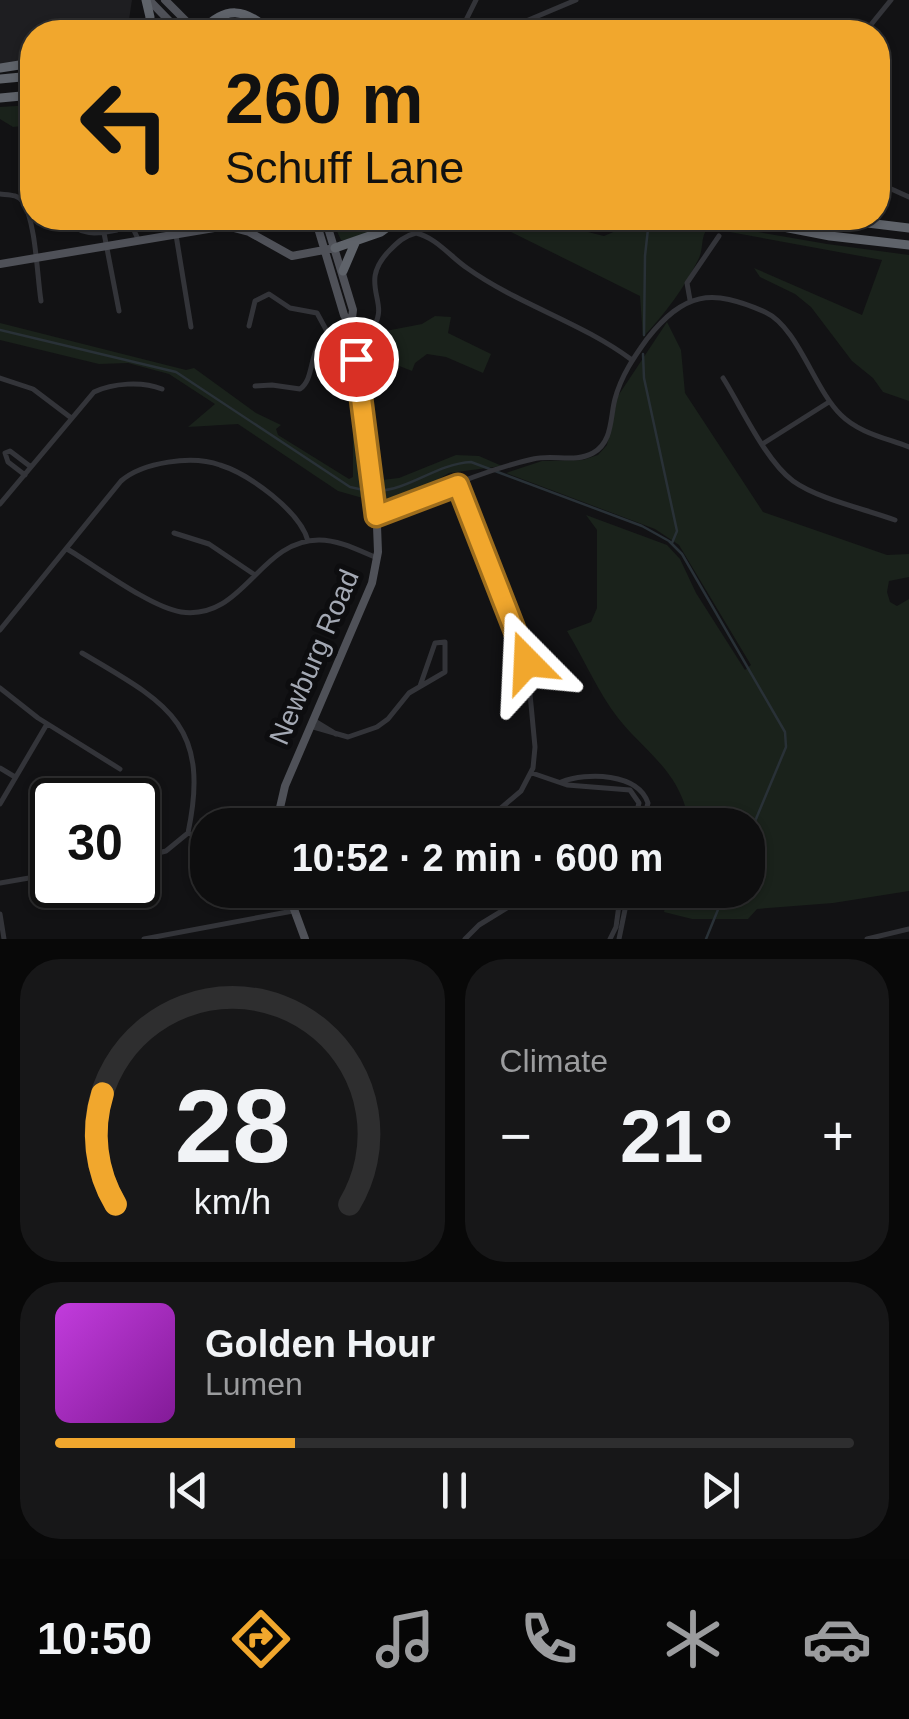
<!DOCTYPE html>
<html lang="en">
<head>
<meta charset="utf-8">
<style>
  :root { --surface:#0e0e0f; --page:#171718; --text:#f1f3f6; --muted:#9b9c9e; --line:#2e2e2f; --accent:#f1a72d }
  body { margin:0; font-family:Helvetica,sans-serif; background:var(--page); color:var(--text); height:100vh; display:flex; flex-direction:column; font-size:38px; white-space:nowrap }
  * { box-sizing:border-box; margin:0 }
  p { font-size:32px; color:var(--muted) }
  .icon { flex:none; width:55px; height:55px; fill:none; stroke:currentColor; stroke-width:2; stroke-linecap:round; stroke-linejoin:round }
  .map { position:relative; height:939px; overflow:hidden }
  .sheet { display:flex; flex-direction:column; gap:20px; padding:20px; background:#080808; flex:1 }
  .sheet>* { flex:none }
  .top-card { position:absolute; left:20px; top:20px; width:870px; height:210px; border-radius:40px; box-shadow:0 2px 8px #0004,0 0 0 2px var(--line); background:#f1a72d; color:#111; overflow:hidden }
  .speed { position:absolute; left:30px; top:778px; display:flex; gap:20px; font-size:50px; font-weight:700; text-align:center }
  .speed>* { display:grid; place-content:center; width:130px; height:130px; border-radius:50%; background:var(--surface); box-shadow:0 2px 8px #0004,0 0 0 2px var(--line); line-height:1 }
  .speed .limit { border:5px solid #111; border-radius:15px; background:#fff; color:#111 }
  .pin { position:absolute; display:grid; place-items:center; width:85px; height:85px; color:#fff; margin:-42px; border:5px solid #fff; border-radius:50%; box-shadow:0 2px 10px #0007 }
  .me { position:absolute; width:110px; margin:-55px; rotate:339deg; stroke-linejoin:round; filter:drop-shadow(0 0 8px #0008) }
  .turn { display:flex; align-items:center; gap:35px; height:210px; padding:0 40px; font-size:45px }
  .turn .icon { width:130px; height:130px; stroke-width:2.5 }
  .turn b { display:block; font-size:70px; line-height:85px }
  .big { font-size:75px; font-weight:600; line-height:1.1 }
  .sheet .tile { flex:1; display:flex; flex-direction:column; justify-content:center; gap:15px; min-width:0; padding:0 35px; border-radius:40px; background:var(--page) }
  .sheet .dial { align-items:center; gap:0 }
  .dial svg { height:260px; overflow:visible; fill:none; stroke:var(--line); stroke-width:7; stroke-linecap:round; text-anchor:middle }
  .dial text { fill:var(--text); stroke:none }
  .song { display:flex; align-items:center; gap:30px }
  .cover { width:120px; height:120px; border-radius:15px; background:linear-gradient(135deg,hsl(290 70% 55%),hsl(290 70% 35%)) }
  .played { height:10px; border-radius:5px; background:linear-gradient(90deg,var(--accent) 30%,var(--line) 30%) }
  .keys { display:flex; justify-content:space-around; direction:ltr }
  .heat { display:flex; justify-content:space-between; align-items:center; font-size:55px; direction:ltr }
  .sheet .tiles { flex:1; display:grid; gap:20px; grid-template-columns:1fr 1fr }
  .tile:last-child { grid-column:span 2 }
  .trip { position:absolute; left:190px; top:808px; width:575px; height:100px; border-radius:40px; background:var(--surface); box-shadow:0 2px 8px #0004,0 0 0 2px var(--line); font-weight:600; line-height:100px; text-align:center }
  .tab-bar { display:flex; height:160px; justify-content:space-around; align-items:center; background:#060606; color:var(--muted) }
  .tab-bar .icon { width:70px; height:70px }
  .tab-bar .active { color:var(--accent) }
  .tab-bar b { font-size:45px; color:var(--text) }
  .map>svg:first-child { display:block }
</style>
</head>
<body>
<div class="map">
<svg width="909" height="939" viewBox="0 0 909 939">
  <rect width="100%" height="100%" fill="#121214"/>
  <!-- built -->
  <path fill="#1e1e21" d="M0,0H132L128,26L122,32H32V59L0,65Z"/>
  <!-- green -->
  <path fill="#1a221b" d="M235,18L247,21L261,32H212L223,21Z
    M32,105V125L13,127L0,119V107Z
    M331,218L376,222L383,218H395L377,230L345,240H341Z
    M483,218H531L604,236L618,230L616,225L600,218H678L827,244L909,255V401L883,392L873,378L852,361L811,307L795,294L760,277L754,268L862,315L882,260L708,228C700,237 704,247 699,258C685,287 665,314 643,337L640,296Z
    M435,316L451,317L448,333L491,354L483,373L446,357L427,354L415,363L412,371L369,354L370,334L422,324Z
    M667,322L681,350L685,393L763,512L887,555L909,554V577L889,581L887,592L890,602L897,606L909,599V891L833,903L757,909L748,919H692L664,912L670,890H748V825H695L696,817H688C678,770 646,753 618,718C598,692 584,659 567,631L591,622L597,608V530L586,515L667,545L680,559L696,593L745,670L751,665L679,545L655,529L506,473L542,461L583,460L598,455L607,445L618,396Z
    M0,323L186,370L194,368L256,413L281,425L276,429L278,435L349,479L353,477V431H356L366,499L338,491L238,424L188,427L215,404L169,374L128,363L99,364L0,340Z
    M456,455L479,456L502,466L449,473L417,492L385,502L382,480L399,478Z"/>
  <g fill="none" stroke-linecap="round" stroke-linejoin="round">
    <!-- stream -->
    <path stroke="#293137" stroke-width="2.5" d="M0,330L176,372L350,487L368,491
      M644,335L645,256L649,220
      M643,354L644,378L677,531L672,543
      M376,491C410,490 436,464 471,462L642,526L669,541L682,554L785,732L786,747L748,838
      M706,939L726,890"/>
    <!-- minor -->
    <path stroke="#333439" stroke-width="5" d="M467,32L466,20L476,0
      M500,32L576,0
      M865,32L891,0
      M878,183L909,197
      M0,194C8,195 18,194 23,202C36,222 37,276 41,301
      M67,218C78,237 98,234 117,230L120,226L118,218
      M128,218L139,241
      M104,233L119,311
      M176,235L191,327
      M690,300L687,283L719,236
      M249,326L255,301L269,294L290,308L317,313L329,335
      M0,378L33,389L70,417
      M723,378C742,408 765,460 793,481C818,499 865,509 895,520
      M255,386L272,385L300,389C317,377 306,345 332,334C345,329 361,330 374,326C390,301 357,283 390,250C398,242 404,236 416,233C435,237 451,257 467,268C519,305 581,322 632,360
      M764,443L829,402
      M25,475L8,462L5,453L10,451L31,467
      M458,485L527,662L535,747L533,768L521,791L481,825
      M0,504L94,392C113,383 142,381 162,389
      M376,516C427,496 480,471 533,459C552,454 576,463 593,453C613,442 610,417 615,399C621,376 634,357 647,339C684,292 711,288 765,312C798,327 814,389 841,415C859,433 886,438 909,447
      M174,533L209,544L255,575
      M67,549C96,566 150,607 181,612C244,621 259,540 319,540C339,540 358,550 377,558
      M0,630L121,481C143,462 192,455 220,465C249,474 300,511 308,541
      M82,653C167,703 211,724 188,833
      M0,688L38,718L120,769
      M313,720L336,734
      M310,726L348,737L377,727L388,719L409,693L445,672V642L435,643L420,686
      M0,768L15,777
      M532,773L567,785L630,790L639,803L633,825
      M561,782C587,772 638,773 648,803L642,825
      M0,804L47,724
      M188,833L208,841
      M138,858L166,851L188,833
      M0,883L52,874
      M0,914L4,939
      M144,939L293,911
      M465,939L479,925L536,890
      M610,939L616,927L621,890
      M619,939L629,890
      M867,939L909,929"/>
    <!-- major -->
    <path stroke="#4f5158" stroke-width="8" d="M149,0L180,32
      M165,0L197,32
      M315,218L344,315L351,326
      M0,264L226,226L249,232L292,256L335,248
      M276,825L285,786L372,583L378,552L377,526L351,326L353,310L325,218
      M287,890L305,939"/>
    <!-- highway -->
    <path stroke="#5f636a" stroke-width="9" d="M146,0L150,17L148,32
      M201,32C225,5 246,8 270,32
      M0,68L32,63
      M0,79L32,76
      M0,98L32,95
      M337,218L359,224L378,218
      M736,218L830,236L909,245
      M826,218L909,228
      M335,248L381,232L400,218
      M343,271L355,243"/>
  </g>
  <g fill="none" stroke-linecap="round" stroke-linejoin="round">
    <!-- route casing -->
    <g stroke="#9d6d1d" stroke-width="25">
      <path id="route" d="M356,359L376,516L458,485L527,662"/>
    </g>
    <!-- route -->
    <use href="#route" stroke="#f1a72d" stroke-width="18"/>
  </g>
  <g text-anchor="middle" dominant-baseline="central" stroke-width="10" stroke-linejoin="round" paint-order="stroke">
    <!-- street labels -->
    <g font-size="28" fill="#a4a9b4" stroke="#0d0d0f">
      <text transform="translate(314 657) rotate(-67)">Newburg Road</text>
    </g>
  </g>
</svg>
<div class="speed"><div class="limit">30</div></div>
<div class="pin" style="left:356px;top:359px;background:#d93025"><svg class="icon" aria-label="arrive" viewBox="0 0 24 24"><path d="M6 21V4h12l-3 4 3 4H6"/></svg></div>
<svg class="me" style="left:527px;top:662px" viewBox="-20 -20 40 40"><path d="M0-17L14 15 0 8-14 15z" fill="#f1a72d" stroke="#fff" stroke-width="4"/></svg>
<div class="trip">10:52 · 2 min · 600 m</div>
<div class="top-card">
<div class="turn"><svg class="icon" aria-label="left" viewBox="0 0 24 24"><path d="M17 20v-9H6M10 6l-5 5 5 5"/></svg><div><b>260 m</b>Schuff Lane</div></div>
</div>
</div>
<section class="sheet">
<div class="tiles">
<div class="tile dial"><svg viewBox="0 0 100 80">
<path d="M14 69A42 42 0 1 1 86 69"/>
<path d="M14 69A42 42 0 0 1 10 35" stroke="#f1a72d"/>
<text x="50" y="56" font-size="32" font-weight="700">28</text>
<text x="50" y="72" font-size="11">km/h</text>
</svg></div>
<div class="tile"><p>Climate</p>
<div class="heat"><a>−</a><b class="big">21°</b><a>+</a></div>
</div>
<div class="tile">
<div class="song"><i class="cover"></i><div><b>Golden Hour</b><p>Lumen</p></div></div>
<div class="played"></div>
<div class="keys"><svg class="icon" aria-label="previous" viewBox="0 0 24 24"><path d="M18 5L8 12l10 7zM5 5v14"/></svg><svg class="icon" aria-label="pause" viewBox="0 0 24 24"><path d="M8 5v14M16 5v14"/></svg><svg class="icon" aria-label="next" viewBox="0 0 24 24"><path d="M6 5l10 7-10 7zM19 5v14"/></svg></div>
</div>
</div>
</section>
<nav class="tab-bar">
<b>10:50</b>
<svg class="icon active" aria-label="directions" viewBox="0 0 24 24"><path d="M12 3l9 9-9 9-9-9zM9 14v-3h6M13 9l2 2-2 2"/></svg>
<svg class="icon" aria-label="music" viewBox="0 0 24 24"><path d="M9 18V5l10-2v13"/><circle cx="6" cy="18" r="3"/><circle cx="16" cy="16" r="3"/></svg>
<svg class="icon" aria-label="phone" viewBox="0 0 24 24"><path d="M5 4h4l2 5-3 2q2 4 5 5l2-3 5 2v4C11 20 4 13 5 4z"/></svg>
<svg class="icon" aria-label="climate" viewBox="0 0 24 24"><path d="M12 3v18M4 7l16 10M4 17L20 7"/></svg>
<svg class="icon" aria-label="car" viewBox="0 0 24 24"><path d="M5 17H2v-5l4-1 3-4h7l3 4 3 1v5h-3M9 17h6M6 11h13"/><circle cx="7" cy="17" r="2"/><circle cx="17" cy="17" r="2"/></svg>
</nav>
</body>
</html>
